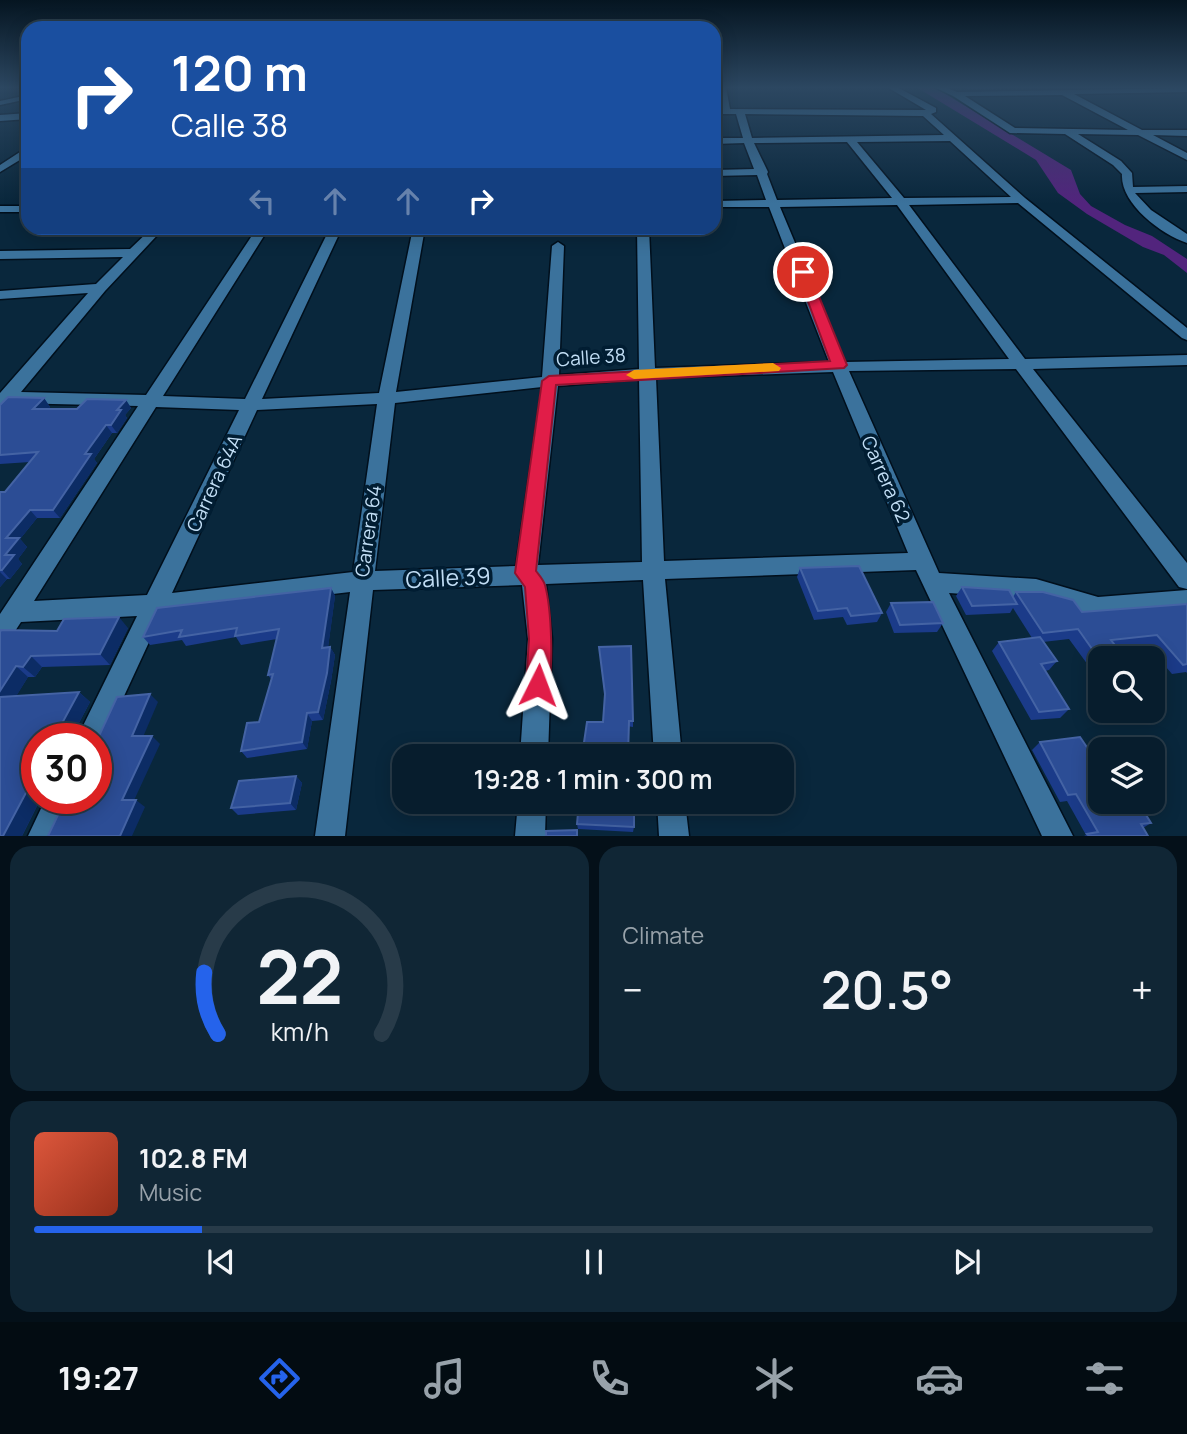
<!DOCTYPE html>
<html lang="en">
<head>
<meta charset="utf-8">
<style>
  :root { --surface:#071d2d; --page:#102635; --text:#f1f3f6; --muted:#98a2aa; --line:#283b49; --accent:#2563eb }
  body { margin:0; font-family:Manrope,sans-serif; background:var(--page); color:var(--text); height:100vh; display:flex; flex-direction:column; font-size:26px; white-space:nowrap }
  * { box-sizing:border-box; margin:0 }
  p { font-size:23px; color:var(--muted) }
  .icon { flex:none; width:38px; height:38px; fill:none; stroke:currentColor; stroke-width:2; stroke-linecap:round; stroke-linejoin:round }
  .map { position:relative; height:836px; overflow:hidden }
  .panel { display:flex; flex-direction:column; gap:10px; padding:10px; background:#041019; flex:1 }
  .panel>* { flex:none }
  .banner { position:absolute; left:21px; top:21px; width:700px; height:214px; border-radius:21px; box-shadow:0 4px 18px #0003,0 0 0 2px var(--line); background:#1a4fa0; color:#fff; overflow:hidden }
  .tools { position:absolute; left:1088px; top:646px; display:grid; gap:14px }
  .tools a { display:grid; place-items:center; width:77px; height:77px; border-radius:14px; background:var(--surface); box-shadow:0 4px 18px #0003,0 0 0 2px var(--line); font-size:35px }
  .speed { position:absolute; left:21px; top:723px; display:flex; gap:14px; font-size:35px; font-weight:700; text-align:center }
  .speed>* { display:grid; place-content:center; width:91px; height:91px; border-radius:50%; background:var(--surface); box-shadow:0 4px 18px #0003,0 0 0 2px var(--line); line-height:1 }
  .speed .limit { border:10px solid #d22; background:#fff; color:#111 }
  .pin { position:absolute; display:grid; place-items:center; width:60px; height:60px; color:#fff; margin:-30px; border:4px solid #fff; border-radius:50%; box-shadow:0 2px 7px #0007 }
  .me { position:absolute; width:77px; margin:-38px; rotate:3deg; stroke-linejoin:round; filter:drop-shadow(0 0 5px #0008) }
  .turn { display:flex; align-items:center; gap:24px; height:147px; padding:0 35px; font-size:32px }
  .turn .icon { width:91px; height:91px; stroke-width:2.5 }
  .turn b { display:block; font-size:49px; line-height:60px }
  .lanes { display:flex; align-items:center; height:66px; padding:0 35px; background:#0003; justify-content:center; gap:35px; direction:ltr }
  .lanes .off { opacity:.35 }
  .big { font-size:52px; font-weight:600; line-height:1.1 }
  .panel .card { flex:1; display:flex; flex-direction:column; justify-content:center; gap:10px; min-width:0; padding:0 24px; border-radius:21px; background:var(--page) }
  .panel .dial { align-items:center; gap:0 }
  .dial svg { height:182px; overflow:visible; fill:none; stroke:var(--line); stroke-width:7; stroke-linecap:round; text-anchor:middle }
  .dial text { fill:var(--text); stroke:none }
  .song { display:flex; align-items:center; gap:21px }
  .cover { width:84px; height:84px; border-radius:10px; background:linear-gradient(135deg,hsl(10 70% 55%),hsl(10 70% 35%)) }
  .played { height:7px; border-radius:4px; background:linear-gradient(90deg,var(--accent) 15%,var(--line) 15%) }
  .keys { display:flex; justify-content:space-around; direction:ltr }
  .heat { display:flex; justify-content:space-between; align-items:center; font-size:38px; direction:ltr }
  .panel .tiles { flex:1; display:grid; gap:10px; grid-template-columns:1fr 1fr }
  .card:last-child { grid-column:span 2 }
  .trip { position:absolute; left:392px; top:744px; width:402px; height:70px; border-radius:21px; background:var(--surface); box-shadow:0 4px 18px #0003,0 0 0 2px var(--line); font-weight:600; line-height:70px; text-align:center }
  .tabs { display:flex; height:112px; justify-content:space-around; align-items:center; background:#030c12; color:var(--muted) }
  .tabs .icon { width:49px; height:49px }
  .tabs .active { color:var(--accent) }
  .tabs b { font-size:32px; color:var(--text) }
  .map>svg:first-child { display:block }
</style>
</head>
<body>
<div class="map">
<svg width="1187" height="836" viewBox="0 0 1187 836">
  <rect width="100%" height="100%" fill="#09273c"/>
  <!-- water -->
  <path fill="#52247d" d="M916,87H934L1071,170L1080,194L1091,206L1125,225L1152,236L1187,259V273L1164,255L1143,247L1087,214L1058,193L1036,160Z"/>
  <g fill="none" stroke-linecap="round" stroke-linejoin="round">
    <!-- minor casing -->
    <g stroke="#010f1c" stroke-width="3">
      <path id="minor" d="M718,87H726L730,109L926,110L887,87H897L936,108V112L931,114L1025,198L1187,328V340L1182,338L1018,203L909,205L1025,359L1187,355V365L1033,369L1187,563V589L1179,587L1016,369L849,371L939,573L1036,579L1098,597L1187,590V610L1098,617L1036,599L949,593L1073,836H1042L916,570L665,579L682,756H654L643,580L546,584L552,639L548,756H520L528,639L522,585L373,590L345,836H315L350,592L162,614L100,748L96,749V738H77L137,616L21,622L8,642L0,645V614L138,406L11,403L8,407L0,408V393L88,293L0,299V291L96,284L123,257L0,259V251L130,249L152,228H164L105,291L21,392L146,395L257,228H269L163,396L245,399L330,228H342L262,399L379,393L413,228H425L396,392L542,377L552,246L558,242L564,246L559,375L639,369L637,228H649L655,368L829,362L769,207H714V201L766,200L757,175L714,176V170L754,169L744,143L714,144V138H743L736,114H714V108L721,109ZM745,114L923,116L944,135L752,138ZM950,141L1011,197L904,198L857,142ZM847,142L892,198L777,200L767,174L768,172L754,143ZM897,205L1009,359L845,362L780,207ZM833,372L908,553L664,561L656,378ZM639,379L642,562L538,565L558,386ZM542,387L516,566L375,571L395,403ZM377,404L353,572L172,593L257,410ZM156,407L239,410L147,595L34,601Z
        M934,87H945L957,92L1187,88V92L1074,94L1142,130H1187V136L1153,135L1187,153V160L1138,135L1078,134L1121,161L1132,173L1133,187L1187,186V192L1135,193L1151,210L1187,234V243C1160,234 1120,203 1122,174L1113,165L1065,134L1010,133L953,96ZM1062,95L1128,130L1015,128L965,96Z
        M28,95V99L0,105V101Z
        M28,113V119L0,121V115Z
        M23,150H28V155L0,172V165Z
        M0,206H28V212H0Z
        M46,798H75L59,836H28Z
        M518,802H546L545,836H515Z
        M657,802H685L689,836H659Z"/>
    </g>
    <!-- minor -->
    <use href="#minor" fill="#3b729c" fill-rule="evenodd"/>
  </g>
  <!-- wall -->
  <path fill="#1b3b89" d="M964,87H996L995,89H967Z
    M44,398L50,407L48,409H77L126,400L131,408L125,415L127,418L117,433H112L94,459L97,463L60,518H37L20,539L27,547L18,559L22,564L10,579H7L0,587V492H5L30,462L0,464V405Z
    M800,568L882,613L877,622L847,625L843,617L814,620L797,577Z
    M962,587L1013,597L1016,592L1082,612L1187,604V673L1186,672L1172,674L1147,645L1117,648L1121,653L1116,658H1101V664L1088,665L1069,639L1043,642L1057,661L1049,670L1045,671L1069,709L1060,718L1031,720L992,651L999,642L1032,638L1013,608L1010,613L966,615L956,596Z
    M331,588L335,596L328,647H330L335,655L331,681L323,720L312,721L307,749L247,758L241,751L259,722L271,679L268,675L277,639L241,645L236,637L186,646L182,640L150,645L143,637Z
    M891,603L943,623L937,632L894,633L886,612Z
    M128,628L110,665L42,667L35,677H28L16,696L79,692L90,702L71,738H37L41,798L22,836H0V632L57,631Z
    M599,647L633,721V727L603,722L605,699Z
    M1040,742L1101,802L1151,823L1143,828L1148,836H1084L1086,835L1067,801L1060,802L1032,750Z
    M296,776L302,783L296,810L238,815L231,808Z
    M577,824L634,827L633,832L578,829Z"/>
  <!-- shaded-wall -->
  <path fill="#0c2c65" d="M44,398L50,407L40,418L33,409Z
    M126,400L131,408L125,415L127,418L117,433L111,425L117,410Z
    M106,425L112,433L94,459L97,463L60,518L53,510L85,454Z
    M30,510L37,518L20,539L27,547L18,559L22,564L10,579L2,570L5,555L6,538Z
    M0,572L7,579L0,587Z
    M331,588L335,596L327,656L322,648Z
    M119,617L128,628L110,665L100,654Z
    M330,647L335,655L331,681L323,720L318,712Z
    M31,656L42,667L35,677L23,667Z
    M16,666L28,677L9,708L0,701V691Z
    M79,692L90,702L71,738H54Z
    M150,694L158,702L140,744L132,736Z
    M307,713L312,721L307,749L302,742Z
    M152,736L160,744L131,807L122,800Z
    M37,772V798H41L22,836H3Z
    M296,776L302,783L296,810L290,803Z
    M136,800L145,807L132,836H120Z"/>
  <!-- building -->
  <path fill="#2c4d95" stroke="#4463a4" stroke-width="2" d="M8,397L44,398L33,409H77L87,399L126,400L117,410H121L111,425H106L85,454H91L53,510H30L6,538H19L5,555H14L2,570H0V492H5L38,452L0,455V405Z
    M859,566L882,613L851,616L847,608L818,611L800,568Z
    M962,587L1009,590L1017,604L972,606Z
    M331,588L322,648L330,647L327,673L318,712L307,713L302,742L241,751L247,723L259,722L273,674L268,675L279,629L235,636L237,628L179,637L182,630L143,637L157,608Z
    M1016,592H1043L1073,600L1082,612L1187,604V664L1183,665L1157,635L1111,640L1121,653L1097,656L1078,629L1043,633Z
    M933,602L943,623L900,625L891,603Z
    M119,617L100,654L31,656L23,667L16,666L0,691V632L1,630L57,631L64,619Z
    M1040,637L1057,661L1041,664L1069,709L1039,712L999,642Z
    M631,646L633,721H629L628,756H582L587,722H603L605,694L599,647Z
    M79,692L54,738H37V772L3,836H0V697Z
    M150,694L132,736H152L122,800H136L120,836H48L66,798H96V738H95L96,736H99L117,697Z
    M1080,737L1101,768V802H1138L1151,823L1141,824L1148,836H1089L1087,834L1098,832L1076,794L1068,795L1040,742Z
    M296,776L290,803L231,808L239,781Z
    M579,802H634V827L577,824Z
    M577,830V836H546V831Z"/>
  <!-- sky -->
  <linearGradient id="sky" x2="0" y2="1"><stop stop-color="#051521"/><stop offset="0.43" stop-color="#2c4761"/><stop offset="1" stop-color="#2c4761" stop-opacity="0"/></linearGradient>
  <rect width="1187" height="204" fill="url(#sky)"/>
  <!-- route -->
  <path fill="#e11d48" stroke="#92132f" stroke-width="2" d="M803,269L809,272L847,365L844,368L556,385L536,571C539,575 543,579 545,585C551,607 555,673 546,693L538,697L529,693L526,685L529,639L525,587L515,573L542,381L549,376L830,361L797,272Z"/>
  <!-- slow -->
  <path fill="#f59e0b" d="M773,363L781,368L779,371L634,379L626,375L634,370Z"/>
  <g text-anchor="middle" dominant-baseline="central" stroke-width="7" stroke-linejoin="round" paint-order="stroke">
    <!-- street labels -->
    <g font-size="19" fill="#c1ddf4" stroke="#011d32">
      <text transform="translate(591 357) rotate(-4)">Calle 38</text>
      <text transform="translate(886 479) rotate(66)">Carrera 62</text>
      <text transform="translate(214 483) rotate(-65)">Carrera 64A</text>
      <text transform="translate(368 531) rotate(-82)">Carrera 64</text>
    </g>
    <!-- near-street labels -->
    <g font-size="23" fill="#c1ddf4" stroke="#011d32">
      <text transform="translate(448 577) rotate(-3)">Calle 39</text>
    </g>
  </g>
</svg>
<div class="tools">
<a><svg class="icon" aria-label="search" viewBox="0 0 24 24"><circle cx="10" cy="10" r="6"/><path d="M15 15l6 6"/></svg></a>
<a><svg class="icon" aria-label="layers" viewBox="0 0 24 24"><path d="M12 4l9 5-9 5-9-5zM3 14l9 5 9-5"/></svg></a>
</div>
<div class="speed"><div class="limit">30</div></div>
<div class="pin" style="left:803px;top:272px;background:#d93025"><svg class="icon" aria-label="arrive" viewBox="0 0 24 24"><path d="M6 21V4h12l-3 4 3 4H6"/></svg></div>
<svg class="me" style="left:538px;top:685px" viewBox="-20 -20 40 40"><path d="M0-17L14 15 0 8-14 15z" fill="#e11d48" stroke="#fff" stroke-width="4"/></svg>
<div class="trip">19:28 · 1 min · 300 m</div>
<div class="banner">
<div class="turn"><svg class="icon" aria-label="right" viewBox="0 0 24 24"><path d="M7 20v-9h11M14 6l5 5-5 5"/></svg><div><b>120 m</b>Calle 38</div></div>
<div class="lanes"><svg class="icon off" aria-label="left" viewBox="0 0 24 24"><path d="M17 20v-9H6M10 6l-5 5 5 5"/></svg><svg class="icon off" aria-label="ahead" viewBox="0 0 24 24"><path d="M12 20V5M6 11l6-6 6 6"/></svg><svg class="icon off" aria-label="ahead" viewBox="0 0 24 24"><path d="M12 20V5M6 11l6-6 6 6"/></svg><svg class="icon" aria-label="right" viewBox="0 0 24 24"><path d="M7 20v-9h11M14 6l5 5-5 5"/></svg></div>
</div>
</div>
<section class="panel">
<div class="tiles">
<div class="card dial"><svg viewBox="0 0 100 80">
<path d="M14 69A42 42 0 1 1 86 69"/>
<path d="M14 69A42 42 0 0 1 8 42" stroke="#2563eb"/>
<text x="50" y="56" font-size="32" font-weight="700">22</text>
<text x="50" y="72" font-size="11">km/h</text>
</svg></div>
<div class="card"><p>Climate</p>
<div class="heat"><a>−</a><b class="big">20.5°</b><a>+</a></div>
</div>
<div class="card">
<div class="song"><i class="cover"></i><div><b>102.8 FM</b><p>Music</p></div></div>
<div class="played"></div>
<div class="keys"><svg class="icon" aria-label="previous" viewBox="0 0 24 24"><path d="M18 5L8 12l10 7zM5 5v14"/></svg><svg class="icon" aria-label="pause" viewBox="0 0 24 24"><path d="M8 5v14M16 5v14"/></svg><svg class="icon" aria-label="next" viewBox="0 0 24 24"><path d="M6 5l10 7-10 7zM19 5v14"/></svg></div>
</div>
</div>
</section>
<nav class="tabs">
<b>19:27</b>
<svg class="icon active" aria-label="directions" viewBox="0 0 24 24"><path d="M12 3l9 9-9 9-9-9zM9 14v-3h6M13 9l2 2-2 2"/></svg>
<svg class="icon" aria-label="music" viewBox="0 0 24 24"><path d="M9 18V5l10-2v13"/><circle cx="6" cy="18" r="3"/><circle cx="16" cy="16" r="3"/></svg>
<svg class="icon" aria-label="phone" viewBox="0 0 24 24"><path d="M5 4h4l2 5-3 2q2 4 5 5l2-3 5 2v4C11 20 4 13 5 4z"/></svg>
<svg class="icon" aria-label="climate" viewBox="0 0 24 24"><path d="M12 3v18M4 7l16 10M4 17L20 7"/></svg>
<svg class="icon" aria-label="car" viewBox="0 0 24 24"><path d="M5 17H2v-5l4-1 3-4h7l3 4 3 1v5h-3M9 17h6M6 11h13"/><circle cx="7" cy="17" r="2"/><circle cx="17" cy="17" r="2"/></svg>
<svg class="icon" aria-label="filters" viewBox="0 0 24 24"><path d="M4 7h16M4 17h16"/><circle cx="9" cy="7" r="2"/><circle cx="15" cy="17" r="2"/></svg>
</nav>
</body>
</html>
